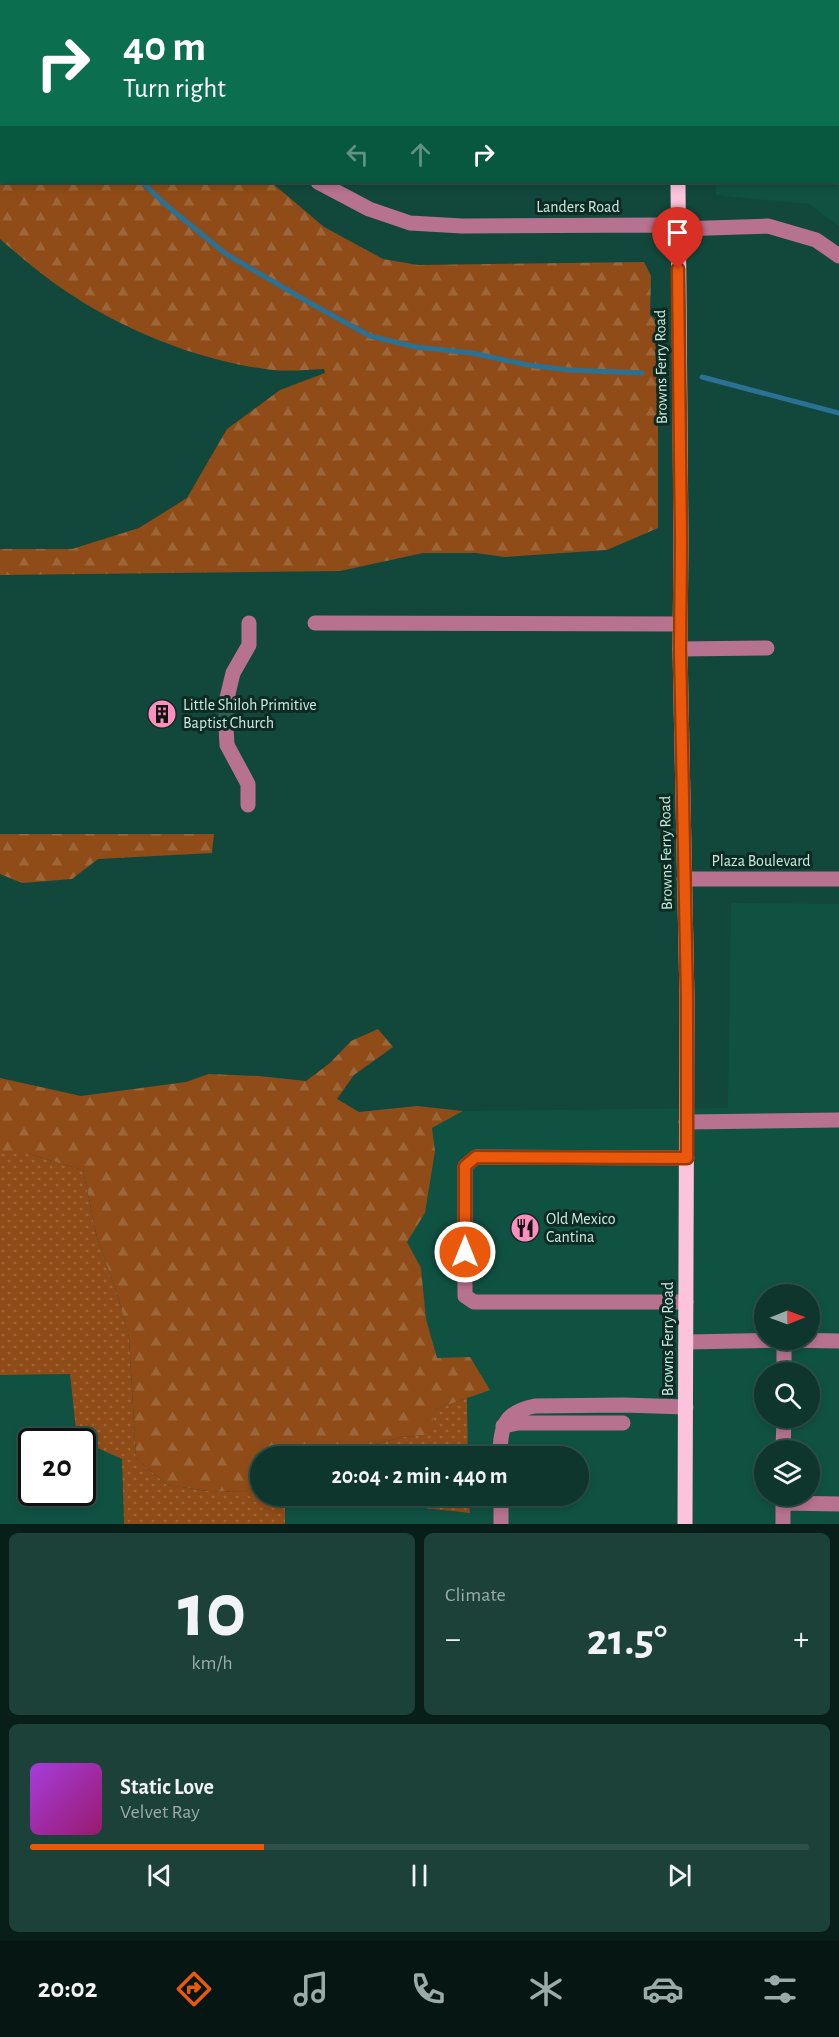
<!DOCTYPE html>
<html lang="en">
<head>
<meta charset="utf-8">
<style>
  :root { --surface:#0e362c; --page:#1c4138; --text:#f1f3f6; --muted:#9baba9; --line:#2e5048; --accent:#ea580c }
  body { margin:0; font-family:"Alegreya Sans",sans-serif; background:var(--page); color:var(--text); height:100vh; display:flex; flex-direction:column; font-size:22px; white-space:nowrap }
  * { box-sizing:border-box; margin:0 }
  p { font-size:20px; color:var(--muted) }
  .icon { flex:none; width:33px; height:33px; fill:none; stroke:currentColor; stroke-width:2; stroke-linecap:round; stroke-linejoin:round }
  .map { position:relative; height:1524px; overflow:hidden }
  .sheet { display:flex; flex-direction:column; gap:9px; padding:9px; background:#081e18; flex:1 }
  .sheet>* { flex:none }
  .banner { position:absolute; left:0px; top:0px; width:840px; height:183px; box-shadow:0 3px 9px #0003,0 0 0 2px var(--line); background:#0b6e4f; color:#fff; overflow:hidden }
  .needle { width:39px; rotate:89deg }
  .controls { position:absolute; left:754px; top:1284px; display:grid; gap:12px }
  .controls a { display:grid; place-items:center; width:66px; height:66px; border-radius:50%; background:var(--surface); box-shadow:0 3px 9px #0003,0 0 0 2px var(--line); font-size:30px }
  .speed { position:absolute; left:18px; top:1428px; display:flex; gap:12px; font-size:30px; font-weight:700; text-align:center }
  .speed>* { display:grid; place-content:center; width:78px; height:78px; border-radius:50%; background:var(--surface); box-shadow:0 3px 9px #0003,0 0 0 2px var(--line); line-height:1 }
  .speed .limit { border:3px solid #111; border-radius:9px; background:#fff; color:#111 }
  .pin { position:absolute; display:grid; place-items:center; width:51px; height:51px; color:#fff; margin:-62px -26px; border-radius:50% 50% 50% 0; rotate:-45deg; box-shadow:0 0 6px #0007 }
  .pin .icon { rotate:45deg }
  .me { position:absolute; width:66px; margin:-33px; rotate:0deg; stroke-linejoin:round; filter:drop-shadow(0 0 4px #0008) }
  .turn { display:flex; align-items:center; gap:21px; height:126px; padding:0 24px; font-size:27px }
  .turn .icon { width:78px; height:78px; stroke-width:2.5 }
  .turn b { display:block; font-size:42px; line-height:51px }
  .lanes { display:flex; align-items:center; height:57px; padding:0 24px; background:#0003; justify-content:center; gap:30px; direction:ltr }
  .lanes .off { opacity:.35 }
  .big { font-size:45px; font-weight:700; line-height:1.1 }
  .sheet .tile { flex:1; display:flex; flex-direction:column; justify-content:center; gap:9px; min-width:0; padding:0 21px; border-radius:9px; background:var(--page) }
  .sheet .dial { align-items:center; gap:0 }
  .dial b { font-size:78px; line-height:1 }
  .song { display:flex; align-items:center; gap:18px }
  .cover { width:72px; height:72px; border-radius:9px; background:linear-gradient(135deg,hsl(280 70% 55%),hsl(320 70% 35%)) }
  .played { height:6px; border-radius:3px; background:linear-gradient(90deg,var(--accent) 30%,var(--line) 30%) }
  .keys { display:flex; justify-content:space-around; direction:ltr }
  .heat { display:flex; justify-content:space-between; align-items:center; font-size:33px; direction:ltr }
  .sheet .tiles { flex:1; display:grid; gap:9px; grid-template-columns:1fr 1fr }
  .tile:last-child { grid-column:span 2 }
  .trip { position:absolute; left:250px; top:1446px; width:339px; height:60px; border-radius:30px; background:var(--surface); box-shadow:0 3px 9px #0003,0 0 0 2px var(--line); font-weight:700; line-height:60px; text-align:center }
  .tab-bar { display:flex; height:96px; justify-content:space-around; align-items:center; background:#061612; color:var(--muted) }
  .tab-bar .icon { width:42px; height:42px }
  .tab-bar .on { color:var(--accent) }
  .tab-bar b { font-size:27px; color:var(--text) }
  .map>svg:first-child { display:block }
</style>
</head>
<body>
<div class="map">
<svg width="839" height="1524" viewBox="0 0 839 1524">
  <defs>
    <pattern id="green-dots" width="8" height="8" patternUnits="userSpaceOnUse" patternTransform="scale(1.5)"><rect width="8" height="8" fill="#8f4c18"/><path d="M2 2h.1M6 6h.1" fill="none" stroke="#9d6639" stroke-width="1.8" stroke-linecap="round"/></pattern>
    <pattern id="forest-firs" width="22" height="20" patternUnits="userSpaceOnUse" patternTransform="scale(1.5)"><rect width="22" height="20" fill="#8f4c18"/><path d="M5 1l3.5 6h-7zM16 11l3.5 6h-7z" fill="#9d6639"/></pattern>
  </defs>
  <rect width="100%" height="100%" fill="#12483b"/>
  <!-- built -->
  <path fill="#105242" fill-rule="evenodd" d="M714,0H839V226L809,204L716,195V182H838V2Z
    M731,903L839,904V1524H285V1503L292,1496H313L469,1513V1496H579V1456H468L467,1398L489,1390L437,1358L426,1319L421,1268L406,1242L425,1213L435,1151L432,1128L463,1111L728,1108ZM765,1294H810V1340H765ZM765,1372H810V1418H765ZM765,1450H810V1496H765Z
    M70,1374L77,1439L82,1441L32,1442V1492H82V1442L122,1459L124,1524H0V1375Z"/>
  <!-- green -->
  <path fill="url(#green-dots)" d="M0,1154H29L83,1170L97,1238L116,1290L129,1337L136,1458L167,1485L208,1491L245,1492L261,1482V1496H292L285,1503V1524H124L122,1459L77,1439L70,1374L0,1375Z
    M467,1398L468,1456H297L308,1448L353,1450L402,1437L427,1435L436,1409Z
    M313,1496H469L470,1513Z"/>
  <!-- forest -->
  <path fill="url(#forest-firs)" d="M29,0H655L49,2Z
    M0,20L2,182H271L324,227L383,259L418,265L644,262L651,276L650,315L658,322V528L607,550L505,557L476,553H423L340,571L0,575V549H72L139,528L187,498L227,429L280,390L325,373L324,369C304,370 285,372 265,369C190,359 106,323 46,277C30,265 15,252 0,239Z
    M0,834H214L212,853L98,859L72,879L22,883L0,874Z
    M378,1029L393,1047L354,1075L337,1099L359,1112L417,1106L463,1111L432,1128L435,1151L425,1213L407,1242L421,1268L426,1319L437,1358L470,1357L490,1390L436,1409L428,1435L402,1437L353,1450L308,1448L297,1456H261V1482L245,1492L208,1491L167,1485L136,1458L129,1337L116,1290L97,1238L83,1170L29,1154H0V1078L81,1096L186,1082L209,1074L258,1076L306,1081L330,1063L351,1041Z"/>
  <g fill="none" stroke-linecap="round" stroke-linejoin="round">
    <!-- stream -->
    <path stroke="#2a7194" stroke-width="5" d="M0,93H2
      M142,182L166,205L226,254L310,303L370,336L416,347L472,353L528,365L569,370L642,373
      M702,377L839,413"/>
    <!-- minor-tunnel -->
    <path stroke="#2d6054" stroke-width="15" stroke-dasharray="15 8" stroke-linecap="butt" d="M226,727V702"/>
    <!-- minor -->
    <path stroke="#b7728f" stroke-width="15" d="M0,14H2
      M318,182L369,209L410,223L462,226L658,225L678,229L768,226L816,240L839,256
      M315,623L680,624
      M680,649L767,648
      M226,702L233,673L249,645V623
      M226,727L227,745L248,784V805
      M684,879H839
      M686,1122L839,1120
      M686,1302H474L465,1296V1166L476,1157L687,1158
      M687,1342L784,1340L839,1341
      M784,1372V1340
      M503,1426L518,1423H623
      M783,1450L784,1418
      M500,1456C500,1427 504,1412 535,1406L623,1405L686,1407
      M501,1496V1524
      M783,1503L839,1504
      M783,1524V1496"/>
    <!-- major -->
    <path stroke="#fcc3da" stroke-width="15" d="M677,0V2
      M678,182L681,541L680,649L687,999L685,1524"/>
  </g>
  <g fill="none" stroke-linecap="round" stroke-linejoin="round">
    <!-- route casing -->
    <g stroke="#983908" stroke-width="15">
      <path id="route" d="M465,1252V1166L476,1157L687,1158V999L680,649L681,542L678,269"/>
    </g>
    <!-- route -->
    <use href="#route" stroke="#ea580c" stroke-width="10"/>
  </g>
  <!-- icons -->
  <defs>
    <g id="building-disc" transform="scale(1.5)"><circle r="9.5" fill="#fd8ebf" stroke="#0e2b23"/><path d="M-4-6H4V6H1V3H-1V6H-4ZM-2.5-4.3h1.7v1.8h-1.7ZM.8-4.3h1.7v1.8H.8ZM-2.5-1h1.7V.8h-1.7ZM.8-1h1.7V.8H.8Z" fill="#111"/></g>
    <g id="restaurant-disc" transform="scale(1.5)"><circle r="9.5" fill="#fd8ebf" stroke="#0e2b23"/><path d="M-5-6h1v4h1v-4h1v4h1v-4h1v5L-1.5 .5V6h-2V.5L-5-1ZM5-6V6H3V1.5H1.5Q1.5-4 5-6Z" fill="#111"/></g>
  </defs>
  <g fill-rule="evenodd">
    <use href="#building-disc" x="162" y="714"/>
    <use href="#restaurant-disc" x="525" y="1228"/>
  </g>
  <g text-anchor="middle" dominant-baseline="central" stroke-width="6" stroke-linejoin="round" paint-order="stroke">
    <!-- street labels -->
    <g font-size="16" fill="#c9ebe0" stroke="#0e2b23">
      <text x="578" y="207">Landers Road</text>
      <text transform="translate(661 367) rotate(-91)">Browns Ferry Road</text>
      <text transform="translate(666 853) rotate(-91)">Browns Ferry Road</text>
      <text x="761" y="861">Plaza Boulevard</text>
      <text transform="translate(668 1339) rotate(-90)">Browns Ferry Road</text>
    </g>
    <!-- poi labels -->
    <g font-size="16" fill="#c9ebe0" stroke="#0e2b23" text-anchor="start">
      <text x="183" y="705">Little Shiloh Primitive<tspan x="183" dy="18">Baptist Church</tspan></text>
      <text x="546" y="1219">Old Mexico<tspan x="546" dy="18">Cantina</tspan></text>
    </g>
  </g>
</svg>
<div class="controls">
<a><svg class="needle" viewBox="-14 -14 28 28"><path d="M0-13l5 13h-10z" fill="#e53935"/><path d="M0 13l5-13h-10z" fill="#9baba9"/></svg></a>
<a><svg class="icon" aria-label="search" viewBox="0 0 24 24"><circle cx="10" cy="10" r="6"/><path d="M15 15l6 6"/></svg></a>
<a><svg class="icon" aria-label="layers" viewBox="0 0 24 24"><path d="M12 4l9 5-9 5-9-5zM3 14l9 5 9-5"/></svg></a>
</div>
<div class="speed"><div class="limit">20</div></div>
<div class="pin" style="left:678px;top:269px;background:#d93025"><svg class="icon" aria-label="arrive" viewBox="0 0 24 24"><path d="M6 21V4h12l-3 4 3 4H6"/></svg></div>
<svg class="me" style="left:465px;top:1252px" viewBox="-20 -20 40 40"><circle r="17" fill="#ea580c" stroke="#fff" stroke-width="3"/><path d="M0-11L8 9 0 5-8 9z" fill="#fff"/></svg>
<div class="trip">20:04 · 2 min · 440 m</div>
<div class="banner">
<div class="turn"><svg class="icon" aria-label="right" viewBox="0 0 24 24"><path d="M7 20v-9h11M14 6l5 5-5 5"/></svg><div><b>40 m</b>Turn right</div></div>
<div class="lanes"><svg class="icon off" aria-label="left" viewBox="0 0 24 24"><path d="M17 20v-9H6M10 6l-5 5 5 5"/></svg><svg class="icon off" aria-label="ahead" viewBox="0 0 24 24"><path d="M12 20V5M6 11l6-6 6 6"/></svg><svg class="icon" aria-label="right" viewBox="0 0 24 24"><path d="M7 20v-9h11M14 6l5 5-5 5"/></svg></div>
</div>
</div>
<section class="sheet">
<div class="tiles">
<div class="tile dial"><b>10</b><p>km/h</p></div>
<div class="tile"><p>Climate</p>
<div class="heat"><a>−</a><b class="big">21.5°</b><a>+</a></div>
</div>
<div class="tile">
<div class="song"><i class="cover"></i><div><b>Static Love</b><p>Velvet Ray</p></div></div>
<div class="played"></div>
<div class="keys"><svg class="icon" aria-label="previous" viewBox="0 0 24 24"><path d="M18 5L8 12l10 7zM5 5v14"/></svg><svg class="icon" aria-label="pause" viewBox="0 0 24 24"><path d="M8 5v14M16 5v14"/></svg><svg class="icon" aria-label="next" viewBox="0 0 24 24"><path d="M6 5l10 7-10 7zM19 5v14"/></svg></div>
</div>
</div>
</section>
<nav class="tab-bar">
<b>20:02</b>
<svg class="icon on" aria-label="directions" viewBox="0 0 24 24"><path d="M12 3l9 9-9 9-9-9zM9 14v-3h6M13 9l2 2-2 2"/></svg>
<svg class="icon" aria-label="music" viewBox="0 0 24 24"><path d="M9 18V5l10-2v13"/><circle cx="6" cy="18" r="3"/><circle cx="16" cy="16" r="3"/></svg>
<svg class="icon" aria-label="phone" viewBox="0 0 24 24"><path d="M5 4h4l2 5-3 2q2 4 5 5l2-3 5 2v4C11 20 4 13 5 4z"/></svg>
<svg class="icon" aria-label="climate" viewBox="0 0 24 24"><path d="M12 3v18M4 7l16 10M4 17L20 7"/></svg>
<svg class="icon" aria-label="car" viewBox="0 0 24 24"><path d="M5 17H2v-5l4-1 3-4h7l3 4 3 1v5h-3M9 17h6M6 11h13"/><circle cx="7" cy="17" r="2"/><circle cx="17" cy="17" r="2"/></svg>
<svg class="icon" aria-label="filters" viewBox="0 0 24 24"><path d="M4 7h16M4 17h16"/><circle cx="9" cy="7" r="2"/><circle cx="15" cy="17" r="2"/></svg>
</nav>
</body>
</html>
